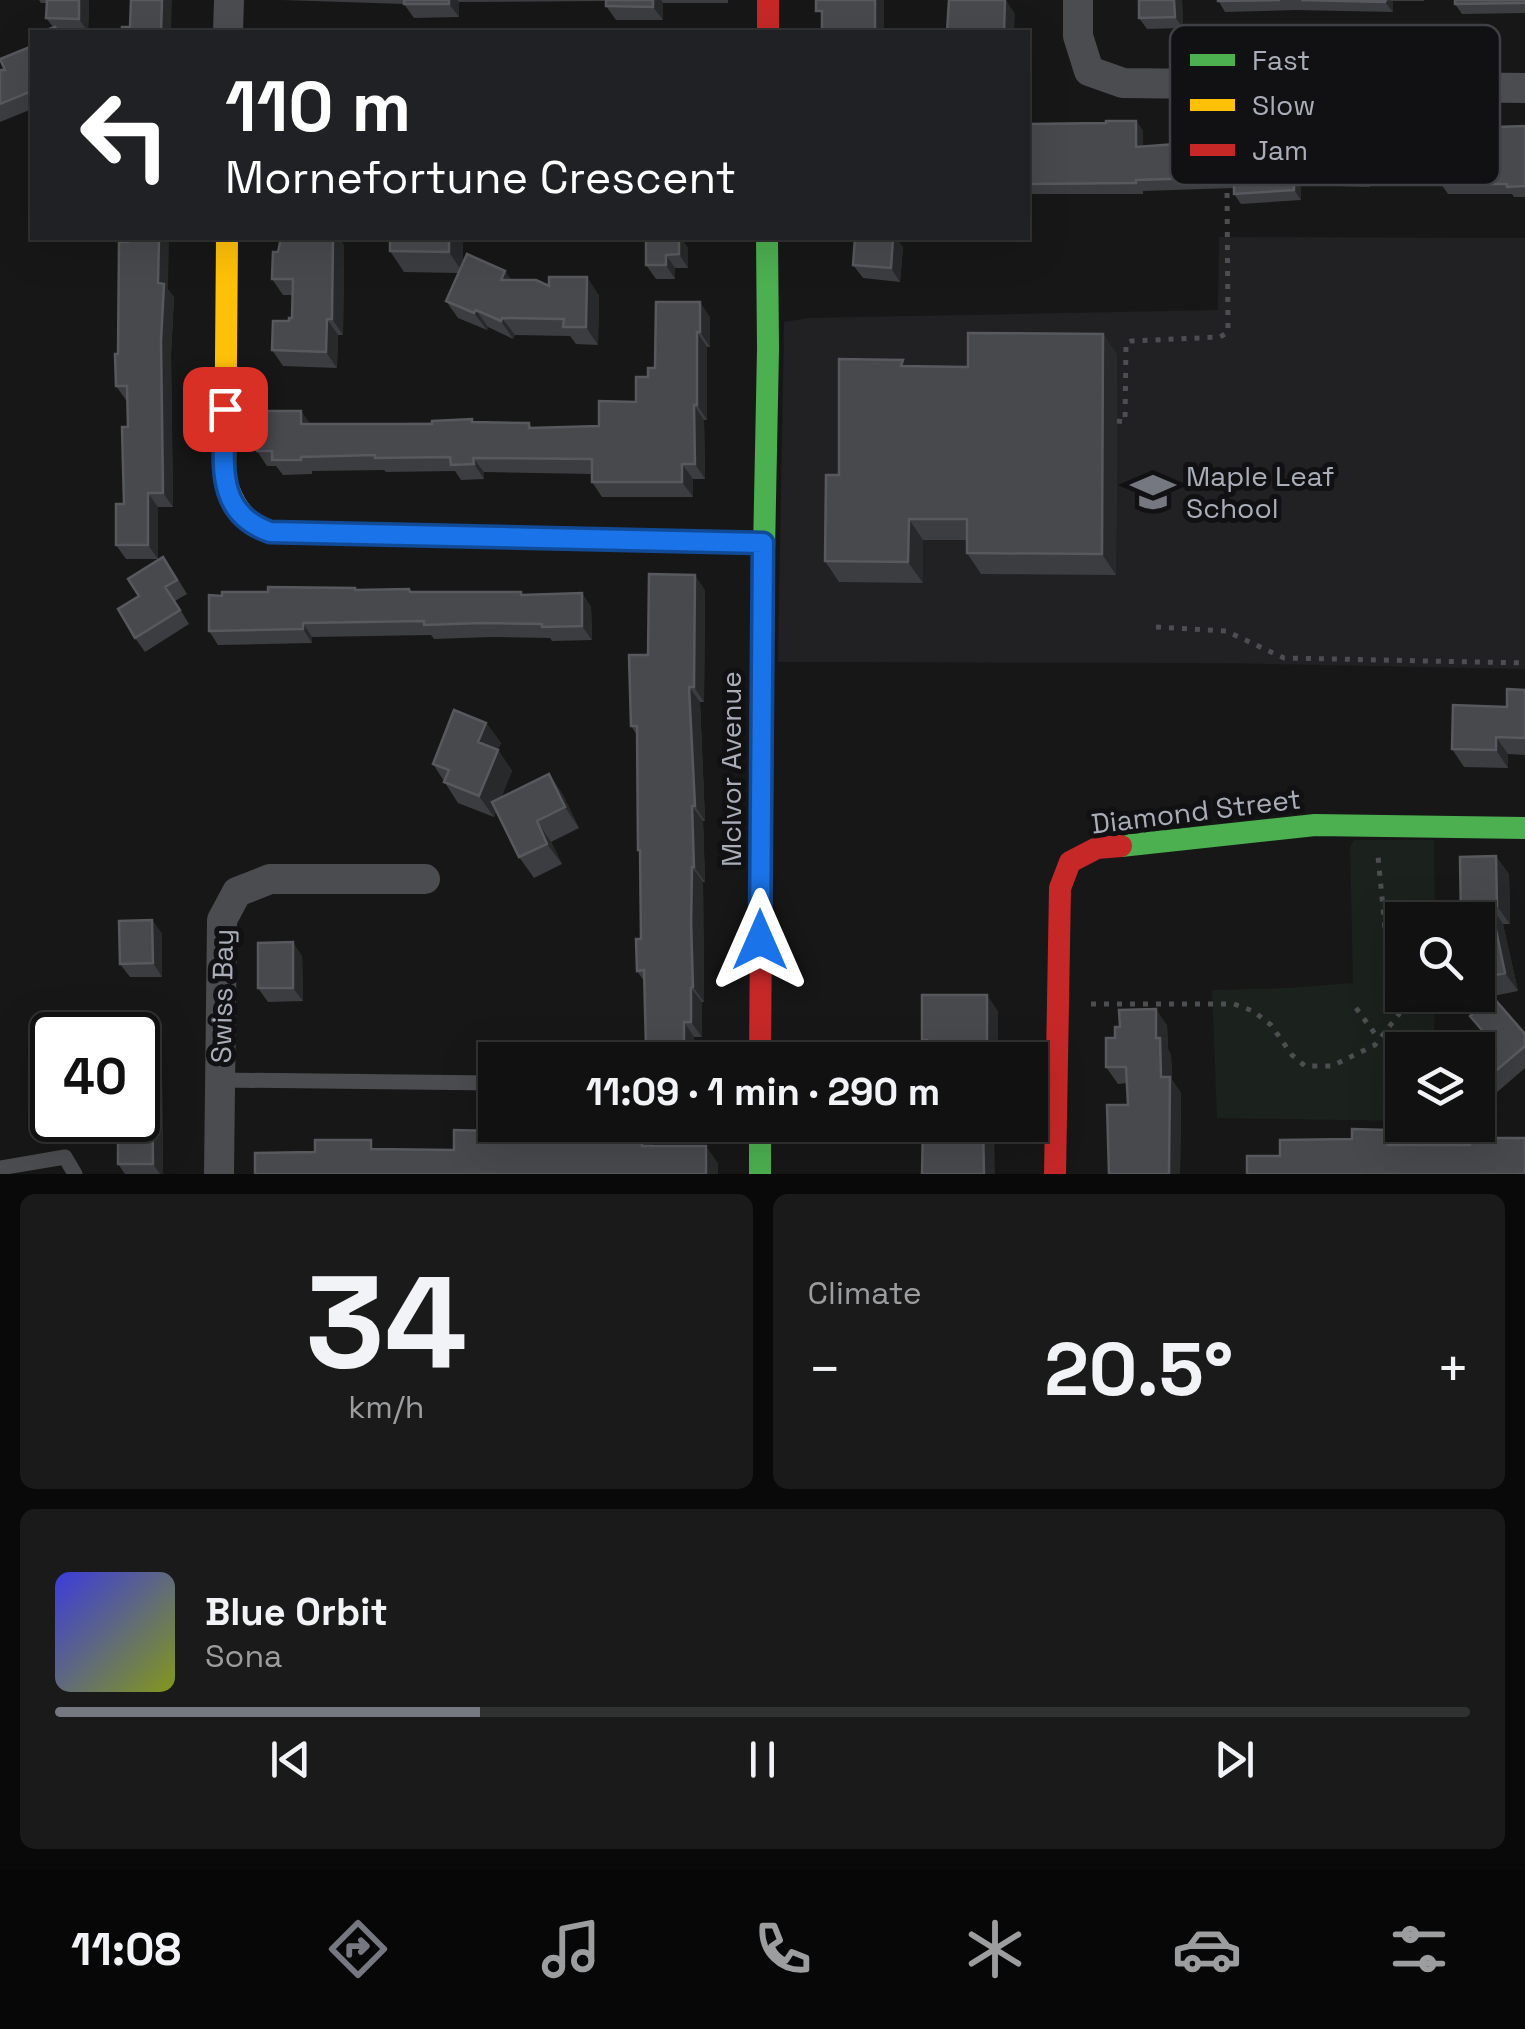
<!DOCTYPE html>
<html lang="en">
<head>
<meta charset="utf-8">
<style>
  :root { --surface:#111; --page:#1a1a1a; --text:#f1f3f6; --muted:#9c9d9f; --line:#303131; --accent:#757880 }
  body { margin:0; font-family:"Space Grotesk",sans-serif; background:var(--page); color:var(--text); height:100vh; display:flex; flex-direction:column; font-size:38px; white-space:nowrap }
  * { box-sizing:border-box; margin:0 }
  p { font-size:32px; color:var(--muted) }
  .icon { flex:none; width:55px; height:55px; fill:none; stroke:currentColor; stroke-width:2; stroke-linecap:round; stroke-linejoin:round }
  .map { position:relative; height:1174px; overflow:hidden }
  .side { display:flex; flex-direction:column; gap:20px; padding:20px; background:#090909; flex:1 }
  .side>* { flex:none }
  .guide { position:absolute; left:30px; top:30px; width:1000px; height:210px; border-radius:0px; box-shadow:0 10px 40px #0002,0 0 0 2px var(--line); background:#202124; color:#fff; overflow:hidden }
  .fabs { position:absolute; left:1385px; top:902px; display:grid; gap:20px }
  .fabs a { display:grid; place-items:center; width:110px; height:110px; border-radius:0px; background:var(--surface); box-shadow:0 10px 40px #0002,0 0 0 2px var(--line); font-size:50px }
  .speed { position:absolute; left:30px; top:1012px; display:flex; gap:20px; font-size:50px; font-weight:700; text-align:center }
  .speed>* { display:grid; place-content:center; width:130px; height:130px; border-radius:50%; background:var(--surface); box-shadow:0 10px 40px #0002,0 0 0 2px var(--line); line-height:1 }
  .speed .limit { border:5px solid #111; border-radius:15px; background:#fff; color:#111 }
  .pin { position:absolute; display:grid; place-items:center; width:85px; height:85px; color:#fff; margin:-42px; border-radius:20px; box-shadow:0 5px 15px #0006 }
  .me { position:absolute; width:110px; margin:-55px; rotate:0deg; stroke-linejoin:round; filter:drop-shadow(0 0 8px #0008) }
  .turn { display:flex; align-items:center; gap:35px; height:210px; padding:0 30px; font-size:45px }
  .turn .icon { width:130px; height:130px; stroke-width:2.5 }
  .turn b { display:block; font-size:70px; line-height:85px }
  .big { font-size:75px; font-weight:700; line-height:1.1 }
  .side .widget { flex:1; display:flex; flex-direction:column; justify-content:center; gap:15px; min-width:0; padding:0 35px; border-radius:15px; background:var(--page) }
  .side .dial { align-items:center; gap:0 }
  .dial b { font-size:130px; line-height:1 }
  .song { display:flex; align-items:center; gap:30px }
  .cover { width:120px; height:120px; border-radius:15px; background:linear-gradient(135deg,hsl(240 70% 55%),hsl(70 70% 35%)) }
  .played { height:10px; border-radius:5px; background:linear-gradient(90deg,var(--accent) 30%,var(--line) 30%) }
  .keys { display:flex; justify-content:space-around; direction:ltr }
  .heat { display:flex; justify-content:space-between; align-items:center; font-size:55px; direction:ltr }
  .side .tiles { flex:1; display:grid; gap:20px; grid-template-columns:1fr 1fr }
  .widget:last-child { grid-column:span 2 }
  .trip { position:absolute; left:478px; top:1042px; width:570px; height:100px; border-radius:0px; background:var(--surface); box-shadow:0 10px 40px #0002,0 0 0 2px var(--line); font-weight:700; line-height:100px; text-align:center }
  .tabs { display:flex; height:160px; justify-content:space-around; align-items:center; background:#070707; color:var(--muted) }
  .tabs .icon { width:70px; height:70px }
  .tabs .on { color:var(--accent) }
  .tabs b { font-size:45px; color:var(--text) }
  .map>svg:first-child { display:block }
</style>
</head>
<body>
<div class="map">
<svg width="1525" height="1174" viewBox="0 0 1525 1174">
  <rect width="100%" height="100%" fill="#171717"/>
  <!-- built -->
  <path fill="#212124" d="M1219,237L1525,238V669L1216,663L778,662L784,322L808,318L1218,310Z"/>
  <!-- green -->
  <path fill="#1b211c" d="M1354,840H1434L1435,920H1402V995H1436L1433,1050H1402V1121L1217,1118L1212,990L1288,988L1353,983L1350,847Z"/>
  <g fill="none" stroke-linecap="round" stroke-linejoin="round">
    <!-- path -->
    <path stroke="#4d4e52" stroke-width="5" stroke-dasharray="5 8" stroke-linecap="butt" d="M1227,111V135
      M1117,421L1125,422L1126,343L1131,341L1220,337L1228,332L1227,186
      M1156,627L1226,631L1284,658L1525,663
      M1091,1004H1234L1253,1011L1271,1025L1292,1055L1305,1066H1332L1375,1045L1399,1014V990L1386,939L1378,856
      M1356,1008L1379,1039"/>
    <!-- lane -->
    <path stroke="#4b4c50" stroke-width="15" d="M220,1080L495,1083
      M0,1168L65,1157L75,1174"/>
    <!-- street -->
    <path stroke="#4b4c50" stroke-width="30" d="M1078,0V36L1089,71L1123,83L1525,88
      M228,32L229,0
      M219,1174L222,920L237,892L270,879H425"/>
    <!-- fast -->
    <path stroke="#4caf50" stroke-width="22" d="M473,537L763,543
      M764,551L768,349L767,238
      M1121,846L1315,825L1525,828
      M760,1125V1174"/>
    <!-- slow -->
    <path stroke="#ffc107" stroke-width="22" d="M227,238L225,478C233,505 243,521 270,532L473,537"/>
    <!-- jam -->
    <path stroke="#c62828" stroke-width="22" d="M768,0V32
      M760,1060L764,551
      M1055,1174L1060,888L1070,862L1097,848L1121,846"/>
  </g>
  <!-- wall -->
  <path fill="#3c3d40" d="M39,0H89L88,32H40L53,27L46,18V3H41Z
    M283,0H728V3H663V20H616L606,6V1L459,2V17L414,18L404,4Z
    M1182,0L1183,28L1147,29L1139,18Z
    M1218,0H1424V1H1393V12L1296,10L1225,12Z
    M1525,0V13L1462,14L1455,4Z
    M32,46V109L0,122V70H5Z
    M1468,119L1475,128L1525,126V197H1514L1512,194H1448L1441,184V177L1370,176V187L1301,185V200L1241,204L1234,194V188L1143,191V194H1028V124L1106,123L1136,121L1143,131V146L1176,144L1209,120L1214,128L1254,127L1294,121L1296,124H1374Z
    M281,238H340L344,246L343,335H338L337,368L283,366L272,350L292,318L293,295H283L272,279Z
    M463,238V263L505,271L511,280L599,295L598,345L576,344L570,336L515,335L513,339L488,327L487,330L458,318L446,301L459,273L404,272L390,251Z
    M646,238H681L688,248V268H675V279H656L646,265Z
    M128,242L174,297L171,355L173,507H158V559H126L116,545L124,504L128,427V400H126L116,386Z
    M903,247L900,282L863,278L853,265Z
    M710,317V347H707V420H704L705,479H693V497H602L592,482V474L484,472V479L461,480L455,471L386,472L384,470L312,471V474L283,475L276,466H267L257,451L301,411L310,424L474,422L529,423L532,428L599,426L636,402L648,377L655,368Z
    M1103,334L1117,355L1116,575L981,574L967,553V540H923V583L839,582L825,561L839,475L907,366L968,367Z
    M173,571L187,594L175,601L189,624L145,652L135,638L139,596Z
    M409,589L412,592H521L523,595L582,593L591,607L592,640L552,641L550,638L492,637L434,639L431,635L312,637V643L218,645L209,631L222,596L268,592Z
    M705,590L704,702H700L705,821H703L705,882H703L704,1002H702V1037H694L695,1060H655L646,1047L644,981L637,971L641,939L640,854L638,850L637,735L631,726L648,655Z
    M1525,690V755L1508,754V768L1464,767L1452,749L1507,707Z
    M486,723L501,743L498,750L512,771L501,797L549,774L563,795L579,828L551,842L562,864L534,878L519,857L496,811L494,817L458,803L433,764Z
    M1509,874L1510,924H1503L1518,991L1493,996L1525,1034V1068L1495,1094L1478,1073V1050L1486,1037L1470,1016L1492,996L1455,1004L1448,995H1478V920Z
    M152,920L162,934V977H130L120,964Z
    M302,956L303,1001L268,1002L258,988Z
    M1167,1025L1168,1049L1171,1055L1172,1080L1181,1093L1180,1174H1109L1128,1105L1127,1083L1118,1084L1106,1067Z
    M152,1062L162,1076L163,1174H125L118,1164Z"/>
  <!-- shaded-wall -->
  <path fill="#28292a" d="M79,0H89L88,32L79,19Z
    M162,0H172L171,32H161Z
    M449,0H457L459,2V17L449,4Z
    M653,0H661L663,3V20L653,7Z
    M875,0H884V32H875Z
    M1006,0L1015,14L1014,32H1004Z
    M1174,0H1182L1183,28L1175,17Z
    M1386,0L1393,1V12L1385,2Z
    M1136,121L1143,131V157L1136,147Z
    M1363,166L1370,176V187L1363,177Z
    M1294,175L1301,185V200L1294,190Z
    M159,238H169L168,289L174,297L171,355L173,507L163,493L158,283Z
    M333,238H340L344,246L343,335L332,319Z
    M449,238H463V273L449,252Z
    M672,238H681L688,248V268L679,254Z
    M888,238H896L903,247L900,282L891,268Z
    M666,255L675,268V279L666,265Z
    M505,271L517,288L501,280Z
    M587,277L599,295L598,345L586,327Z
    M700,302L710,317V347L700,332Z
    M476,310L488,327L487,330L474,313Z
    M502,318L515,335L513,339L501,321Z
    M327,319L338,335L337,368L326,352Z
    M697,332L707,347V420L697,405Z
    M1103,334L1117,355L1116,575L1102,554Z
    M694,405L704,420L705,479L695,464Z
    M301,411L311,425L301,424Z
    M473,458L484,472V479L474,464Z
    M682,464L693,479V497L682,482Z
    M148,493L158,507V559L148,545Z
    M909,519L923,540V583L908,562Z
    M695,575L705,590L704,702L694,687Z
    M582,593L591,607L592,640L582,626Z
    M303,623L312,637V643L303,629Z
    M689,687L700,702L705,821L695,806Z
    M486,723L501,743L498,750L512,771L494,817L479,796L478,742Z
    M1496,737L1508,754V768L1496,750Z
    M549,774L563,795L579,828L565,807Z
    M692,806L703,821L705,882L694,867Z
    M537,821L551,842L562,864L547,844Z
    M1496,856L1509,874L1510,924L1497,906Z
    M692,867L703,882L704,1002L693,987Z
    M1491,906L1503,924L1518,991L1505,973Z
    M152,920L162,934V977L153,963Z
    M293,942L302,956L303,1001L293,988Z
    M691,988L702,1002V1037L691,1022Z
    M987,995L998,1011V1060H987Z
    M1156,1009L1167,1025L1168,1049L1171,1055L1172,1080L1181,1093L1180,1174H1169L1156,1038Z
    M684,1022L694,1037L695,1060L684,1046Z
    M152,1062L162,1076L163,1174H160L153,1164Z
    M983,1125H994L995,1174H984Z
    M642,1129L655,1147L642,1146Z
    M1388,1130L1399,1145H1388Z
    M706,1146L718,1163V1174H706Z"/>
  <!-- building -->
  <path fill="#48494d" stroke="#57595e" stroke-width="2.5" d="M47,0H79V19L46,18Z
    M131,0H162L161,32H121L122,27H130Z
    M404,0H449V4H404Z
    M606,0H653V7L606,6Z
    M816,0H875V32H822V11H816Z
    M949,0H1005L1004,32H947Z
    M1139,0H1174L1175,17L1139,18Z
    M1218,0H1280L1218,1Z
    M1301,0H1386L1385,2Z
    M1455,0H1525V3L1455,4Z
    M55,27L58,32H40Z
    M32,46V91L0,104V70H5L0,59Z
    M1374,119H1468V128L1525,126V186L1507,187V184H1441V167L1363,166V177L1294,175V190L1234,194V177L1136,180V183L1028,184V124L1106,123V121H1136V147L1176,144L1177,122L1209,120L1208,129L1254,127V122L1294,121V124H1374Z
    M128,238H159L158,283L164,284L161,341L163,493H148V545H116V504H124L122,427H128L127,386H116L115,354H118L119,242H128Z
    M281,238H333L332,319H327L326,352L272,350L273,321H289V318H292L293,279H272L273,252H278Z
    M390,238H449V252L390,251Z
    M646,238H679V254L666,255V265H646Z
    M855,238H893L891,268L853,265Z
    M467,254L505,271L501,280H536L549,286V277H587L586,327H563L564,319L502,318L501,321L476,310L474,313L446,301Z
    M656,302H700V332H697V405H694L695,464H682V482H592V459L473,458L474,464L451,465L450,457L375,458V455L301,457V460H272V451H257L256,411H301V424H432V421L472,419V422L529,423V428L599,426V401L636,402V377H648V368H655Z
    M968,333L1103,334L1102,554L967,553V519H909L908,562L825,561L826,475H839V359L903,360L901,366L968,367Z
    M163,557L177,580L165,587L180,610L135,638L118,609L139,596L128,579Z
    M649,574L695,575L694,687H689L695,806H692L694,867H692L691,923L693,987L691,988V1022H684V1046L646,1047L644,970L637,971L636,939H641L640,850H638L637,726H631L629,655H648Z
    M268,587L355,588V590L409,589L410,592H521V595L582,593V626L542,627V624L482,623L424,625V621L303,623V629L209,631V595L222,596V592H268Z
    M1507,689L1525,690V738L1496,737V750L1452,749L1453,705L1507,707Z
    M454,710L486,723L478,742L498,750L479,796L444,782L449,770L433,764Z
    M549,774L565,807L537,821L547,844L519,857L492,802Z
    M1496,856L1497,906H1491L1505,973L1478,979V920H1461L1460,857Z
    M152,920L153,963L120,964L119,921Z
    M293,942V988H258V943Z
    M922,995H987V1060H927V1040H922Z
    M1492,996L1525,1034V1046L1485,1080L1478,1071V1050H1471L1487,1036L1470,1016Z
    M1156,1009V1038H1160L1161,1077H1170L1169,1174H1109L1107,1105H1128L1126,1067H1106V1038H1115V1027H1120L1119,1010Z
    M138,1062H152L153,1164H118V1120H138Z
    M923,1125H983L984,1174H922Z
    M589,1129H642V1146H706V1174H255V1153L315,1152V1140H371V1149L454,1150V1130L589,1133Z
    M1352,1129L1388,1130V1145H1470V1138H1525V1174H1247V1156H1280V1140L1352,1139Z"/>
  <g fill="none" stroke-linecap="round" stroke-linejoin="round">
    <!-- route casing -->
    <g stroke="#114b97" stroke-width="25">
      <path id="route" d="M225,409C225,458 212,512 270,532L763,543L760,940"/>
    </g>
    <!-- route -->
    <use href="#route" stroke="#1a73e8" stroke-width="18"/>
  </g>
  <!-- icons -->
  <defs>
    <g id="school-bare" transform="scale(3.45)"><path d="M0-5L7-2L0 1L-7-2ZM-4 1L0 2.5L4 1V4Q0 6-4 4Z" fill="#757880" stroke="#111113" stroke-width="2.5" paint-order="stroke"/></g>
  </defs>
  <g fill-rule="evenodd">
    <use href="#school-bare" x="1153" y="492"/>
  </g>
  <g text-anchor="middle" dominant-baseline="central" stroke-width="10" stroke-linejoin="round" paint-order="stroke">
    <!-- poi labels -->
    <g font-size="28" fill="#a8adb8" stroke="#111113" text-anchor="start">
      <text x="1186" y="476">Maple Leaf<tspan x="1186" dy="32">School</tspan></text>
    </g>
    <!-- street labels -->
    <g font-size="28" fill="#a8adb8" stroke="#111113">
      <text transform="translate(731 769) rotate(-90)">McIvor Avenue</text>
      <text transform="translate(1196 811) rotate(-7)">Diamond Street</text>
      <text transform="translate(222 996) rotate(-89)">Swiss Bay</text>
    </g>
  </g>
  <!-- legend -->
  <rect x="1170" y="25" width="330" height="160" rx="15" fill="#111113" stroke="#3e4045" stroke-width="2.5"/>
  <rect x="1190" y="54" width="45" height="12" fill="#4caf50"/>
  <rect x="1190" y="99" width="45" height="12" fill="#ffc107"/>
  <rect x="1190" y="144" width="45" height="12" fill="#c62828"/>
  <g font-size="28" fill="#a8adb8">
    <text x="1252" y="70">Fast</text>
    <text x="1252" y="115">Slow</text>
    <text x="1252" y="160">Jam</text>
  </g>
</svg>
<div class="fabs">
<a><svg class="icon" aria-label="search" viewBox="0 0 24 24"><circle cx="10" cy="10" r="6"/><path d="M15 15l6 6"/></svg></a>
<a><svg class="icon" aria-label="layers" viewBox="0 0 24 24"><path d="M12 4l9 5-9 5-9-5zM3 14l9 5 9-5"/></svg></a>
</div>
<div class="speed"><div class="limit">40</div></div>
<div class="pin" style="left:225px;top:409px;background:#d93025"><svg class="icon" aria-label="arrive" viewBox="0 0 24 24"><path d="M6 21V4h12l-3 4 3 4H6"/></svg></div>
<svg class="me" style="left:760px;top:940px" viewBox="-20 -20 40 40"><path d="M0-17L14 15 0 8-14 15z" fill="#1a73e8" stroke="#fff" stroke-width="4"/></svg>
<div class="trip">11:09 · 1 min · 290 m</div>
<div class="guide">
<div class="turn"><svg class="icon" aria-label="left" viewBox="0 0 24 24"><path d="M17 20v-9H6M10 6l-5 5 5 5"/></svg><div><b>110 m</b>Mornefortune Crescent</div></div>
</div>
</div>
<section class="side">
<div class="tiles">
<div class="widget dial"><b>34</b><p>km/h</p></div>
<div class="widget"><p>Climate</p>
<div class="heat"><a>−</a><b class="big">20.5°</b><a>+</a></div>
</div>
<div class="widget">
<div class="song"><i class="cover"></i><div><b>Blue Orbit</b><p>Sona</p></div></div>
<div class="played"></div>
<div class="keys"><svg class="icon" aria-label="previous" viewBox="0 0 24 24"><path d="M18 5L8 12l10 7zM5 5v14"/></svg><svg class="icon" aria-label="pause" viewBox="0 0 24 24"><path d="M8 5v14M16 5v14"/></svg><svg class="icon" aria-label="next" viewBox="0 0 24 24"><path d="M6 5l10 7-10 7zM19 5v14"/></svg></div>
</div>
</div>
</section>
<nav class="tabs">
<b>11:08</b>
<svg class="icon on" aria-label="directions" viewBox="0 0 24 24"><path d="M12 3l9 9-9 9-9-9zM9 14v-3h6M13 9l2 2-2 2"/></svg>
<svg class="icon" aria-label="music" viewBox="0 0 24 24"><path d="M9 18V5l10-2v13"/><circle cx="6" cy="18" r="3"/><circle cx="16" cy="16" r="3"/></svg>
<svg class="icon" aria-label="phone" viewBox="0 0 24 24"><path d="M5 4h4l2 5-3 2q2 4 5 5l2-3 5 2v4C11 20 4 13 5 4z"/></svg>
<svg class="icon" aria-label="climate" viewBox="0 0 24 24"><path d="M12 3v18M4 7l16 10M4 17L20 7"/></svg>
<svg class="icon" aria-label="car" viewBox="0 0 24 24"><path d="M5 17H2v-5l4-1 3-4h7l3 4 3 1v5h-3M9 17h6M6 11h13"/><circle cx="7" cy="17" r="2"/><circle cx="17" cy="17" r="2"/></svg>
<svg class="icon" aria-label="filters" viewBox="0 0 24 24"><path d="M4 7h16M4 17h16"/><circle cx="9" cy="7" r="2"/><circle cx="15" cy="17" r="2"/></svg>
</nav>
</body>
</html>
